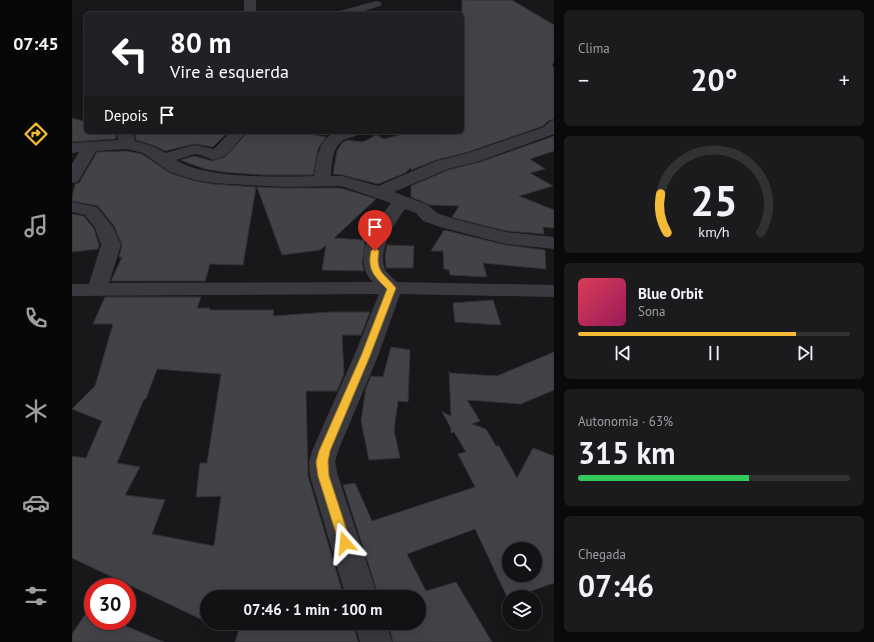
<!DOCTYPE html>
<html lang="pt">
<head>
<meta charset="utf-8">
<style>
  :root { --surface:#121214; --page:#1b1b1d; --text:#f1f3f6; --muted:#9c9ea0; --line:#313234; --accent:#f4bc36 }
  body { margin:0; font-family:"PT Sans",sans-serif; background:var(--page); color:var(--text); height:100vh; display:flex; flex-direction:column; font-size:15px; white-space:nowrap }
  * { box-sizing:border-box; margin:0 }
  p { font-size:13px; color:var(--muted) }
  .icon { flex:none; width:22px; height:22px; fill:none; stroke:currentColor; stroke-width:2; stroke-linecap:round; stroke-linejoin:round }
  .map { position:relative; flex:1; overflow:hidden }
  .sheet { display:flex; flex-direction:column; gap:10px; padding:10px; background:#0a0a0b; width:320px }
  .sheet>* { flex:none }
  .guide { position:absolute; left:12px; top:12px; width:380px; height:122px; border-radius:6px; box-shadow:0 4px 16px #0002,0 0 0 1px var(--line); background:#202124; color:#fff; overflow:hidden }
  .buttons { position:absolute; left:430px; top:542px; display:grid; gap:8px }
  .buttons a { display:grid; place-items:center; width:40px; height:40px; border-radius:50%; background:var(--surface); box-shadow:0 4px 16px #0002,0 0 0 1px var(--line); font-size:20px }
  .speed { position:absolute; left:12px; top:578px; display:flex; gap:8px; font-size:20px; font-weight:700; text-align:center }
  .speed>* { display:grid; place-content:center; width:52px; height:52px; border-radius:50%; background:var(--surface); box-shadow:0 4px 16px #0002,0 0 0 1px var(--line); line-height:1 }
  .speed .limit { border:6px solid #d22; background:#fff; color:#111 }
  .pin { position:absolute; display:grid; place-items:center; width:34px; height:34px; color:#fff; margin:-41px -17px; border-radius:50% 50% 50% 0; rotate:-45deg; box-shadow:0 0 4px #0007 }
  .pin .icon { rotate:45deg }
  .me { position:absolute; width:44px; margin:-22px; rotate:342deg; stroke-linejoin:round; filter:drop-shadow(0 0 3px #0008) }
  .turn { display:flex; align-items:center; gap:14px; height:84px; padding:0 20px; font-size:18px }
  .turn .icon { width:52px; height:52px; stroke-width:2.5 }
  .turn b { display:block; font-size:28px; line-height:34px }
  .then { display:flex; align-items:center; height:38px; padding:0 20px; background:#0003; gap:8px; font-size:15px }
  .big { font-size:30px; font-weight:600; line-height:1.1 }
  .sheet .widget { flex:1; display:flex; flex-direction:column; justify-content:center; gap:6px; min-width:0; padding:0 14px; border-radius:6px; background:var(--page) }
  .sheet .dial { align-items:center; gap:0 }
  .dial svg { height:104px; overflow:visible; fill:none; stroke:var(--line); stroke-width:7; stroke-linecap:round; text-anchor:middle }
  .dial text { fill:var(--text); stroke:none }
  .song { display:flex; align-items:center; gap:12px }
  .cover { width:48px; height:48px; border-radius:6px; background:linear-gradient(135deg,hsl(350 70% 55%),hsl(330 70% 35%)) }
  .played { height:4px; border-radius:2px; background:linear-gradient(90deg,var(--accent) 80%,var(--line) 80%) }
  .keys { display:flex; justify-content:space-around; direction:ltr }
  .heat { display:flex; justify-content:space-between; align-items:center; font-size:22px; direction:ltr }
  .charge { height:6px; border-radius:3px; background:linear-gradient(90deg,#34c759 63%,var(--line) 0) }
  .trip { position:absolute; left:128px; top:590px; width:226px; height:40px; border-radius:20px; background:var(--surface); box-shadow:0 4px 16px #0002,0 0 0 1px var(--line); font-weight:600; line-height:40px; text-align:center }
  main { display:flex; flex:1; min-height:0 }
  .dock { display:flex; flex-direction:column; width:72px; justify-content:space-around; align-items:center; background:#070708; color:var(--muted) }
  .dock .icon { width:28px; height:28px }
  .dock .active { color:var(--accent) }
  .dock b { font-size:18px; color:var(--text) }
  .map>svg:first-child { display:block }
</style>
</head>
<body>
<main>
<nav class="dock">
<b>07:45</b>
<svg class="icon active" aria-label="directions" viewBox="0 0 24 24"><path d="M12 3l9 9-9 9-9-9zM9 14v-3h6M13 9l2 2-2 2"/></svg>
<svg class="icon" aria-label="music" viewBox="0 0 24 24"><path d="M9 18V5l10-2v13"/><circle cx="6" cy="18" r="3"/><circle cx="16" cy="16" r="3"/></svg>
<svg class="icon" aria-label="phone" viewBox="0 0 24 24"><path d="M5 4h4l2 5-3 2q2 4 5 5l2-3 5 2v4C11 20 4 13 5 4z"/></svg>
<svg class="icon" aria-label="climate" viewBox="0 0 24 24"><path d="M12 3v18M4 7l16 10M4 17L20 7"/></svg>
<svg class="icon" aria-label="car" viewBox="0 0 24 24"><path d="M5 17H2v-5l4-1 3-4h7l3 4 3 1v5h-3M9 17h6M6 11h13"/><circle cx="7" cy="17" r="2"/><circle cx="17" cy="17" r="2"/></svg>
<svg class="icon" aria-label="filters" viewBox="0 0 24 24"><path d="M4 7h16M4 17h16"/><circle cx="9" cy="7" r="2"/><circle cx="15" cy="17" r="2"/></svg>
</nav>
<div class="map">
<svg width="482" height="642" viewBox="0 0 482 642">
  <rect width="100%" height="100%" fill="#18181a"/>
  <!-- building -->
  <path fill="#424347" stroke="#323236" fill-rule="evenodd" d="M390,0H440L482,25V62L480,65L482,68V119L476,121L471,126L396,152L364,160L339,170V167L333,173L306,184L270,175L261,174L265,151L270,143L275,140L291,142L304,135L312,139L339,132H390Z
    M0,118L14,122V132H44V139L0,142Z
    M63,132H156L141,147L122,144L93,151L83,146L64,140Z
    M176,132H223L254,137L246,149L241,175H191L151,172L133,169L108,160L122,156L140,161L153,157Z
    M482,136V151L458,159L473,169L458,173L481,186L447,196L482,210V228L471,227L472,234L434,231L382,218L380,217L387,206L358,205L339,197V186L376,170L408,162Z
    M55,151L70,154L98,173L123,181L141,184L184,187L171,265L138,264L133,281H39L50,257H47L50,245L42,226L26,206L0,201V198L3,184L7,183L25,152Z
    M185,187L211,188H269L304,199L262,238L292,240L293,245L290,263L292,271L250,270L254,245L248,250L210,255Z
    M0,214L12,216L22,229L27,245L26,249L0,252Z
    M372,230L434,245L473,250L474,269L411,263L415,277L378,275L377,270L372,269L371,251H359Z
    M315,245L342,246L341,268H314L313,256Z
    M33,297H129L125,308H138L137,310H202L201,316L258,312H298L289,335H270L272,374L265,391H234L236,476L272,597H135V622L0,558V456L14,458L30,421L0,409L23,386L41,324H21ZM85,369L149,374L135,463H128L124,497L149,496L142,546L80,534L93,500L53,495L68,467L45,463L72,399H74Z
    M421,300L429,325L383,322L381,303Z
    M319,347L338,350L336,402L326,401L322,430L328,458L297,460L289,421L294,388L299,376L311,377Z
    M482,352V390L449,404L395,400L408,421L400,424L414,429L424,446H427L445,478L461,448L482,456V583L442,597H437L436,599L403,529L335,554L354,591L384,582L420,642H321L316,623H347V597H307L271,485L283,483L300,521L403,487L386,454L394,452L382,432L379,433V428L370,412L379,416L377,371L378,373L425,376ZM437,549H463V575H437Z
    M16,610L21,612V621H42L92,642H0V634Z
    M137,623H281L286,642H163L167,630H153Z"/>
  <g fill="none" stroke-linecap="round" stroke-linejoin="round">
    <!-- street -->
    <path fill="#39393f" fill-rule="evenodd" d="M172,0H184V14H172Z
      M304,1L308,2L310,4L308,6L283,14H265L267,11Z
      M482,120V134L408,161L376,169L322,192L356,205L365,213L382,219L434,232L482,237V249L434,244L368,227L351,221L344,213L333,209C322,224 304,252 314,271C317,275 322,279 325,282L482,285V297L328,294L306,356L266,451L263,462L266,476L306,597H274L238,476L237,462L240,451L282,356L307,294L0,296V284H17L29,245L23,228L13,215L0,212V202L25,207L41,227L49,245L37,283L301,282C277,259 304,223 319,203L269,186L211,187L141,183L123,180L98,172L71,153L55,149L24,151L6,182L0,183V164L7,152L0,153V143L46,140L45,132H61L63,141L83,147L93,153L122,145L142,149L158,132H175L153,156L141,160L129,155L122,154L104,160C133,179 207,177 242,176C244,162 247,135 266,132C273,131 281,132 288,132C284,137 280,137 274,139C260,145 260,163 259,176H270L306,186L364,161L396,153L472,127L477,122Z
      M282,623H314L320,642H288Z"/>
  </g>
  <!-- route -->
  <path fill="#f4bc36" stroke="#9f7a23" d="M303,248L307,251C303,272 312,273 324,288L298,356L258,451L256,462L257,476L279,543L277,547L273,548L268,547L267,543L246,476L244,462L247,451L289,356L315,289C302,276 295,270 299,251Z"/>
</svg>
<div class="buttons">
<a><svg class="icon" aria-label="search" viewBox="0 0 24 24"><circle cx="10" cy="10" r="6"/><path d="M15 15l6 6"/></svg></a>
<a><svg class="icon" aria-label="layers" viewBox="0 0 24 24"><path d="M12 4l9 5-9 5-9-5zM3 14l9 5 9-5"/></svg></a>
</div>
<div class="speed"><div class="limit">30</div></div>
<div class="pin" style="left:303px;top:251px;background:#d93025"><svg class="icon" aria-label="arrive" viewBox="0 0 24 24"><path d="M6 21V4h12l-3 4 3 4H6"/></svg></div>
<svg class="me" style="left:273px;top:543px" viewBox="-20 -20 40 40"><path d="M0-17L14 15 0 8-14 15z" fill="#f4bc36" stroke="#fff" stroke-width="4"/></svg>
<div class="trip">07:46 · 1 min · 100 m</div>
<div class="guide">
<div class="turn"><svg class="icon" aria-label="left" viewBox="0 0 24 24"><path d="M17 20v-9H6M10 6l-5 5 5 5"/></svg><div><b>80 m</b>Vire à esquerda</div></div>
<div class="then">Depois<svg class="icon" aria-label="arrive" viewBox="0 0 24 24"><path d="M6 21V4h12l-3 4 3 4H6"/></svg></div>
</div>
</div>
<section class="sheet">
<div class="widget"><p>Clima</p>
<div class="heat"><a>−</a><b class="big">20°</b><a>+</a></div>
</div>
<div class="widget dial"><svg viewBox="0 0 100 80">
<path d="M14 69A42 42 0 1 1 86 69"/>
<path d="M14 69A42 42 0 0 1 9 39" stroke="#f4bc36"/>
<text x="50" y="56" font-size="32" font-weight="700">25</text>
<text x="50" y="72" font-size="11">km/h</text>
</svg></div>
<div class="widget">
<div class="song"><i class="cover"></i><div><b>Blue Orbit</b><p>Sona</p></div></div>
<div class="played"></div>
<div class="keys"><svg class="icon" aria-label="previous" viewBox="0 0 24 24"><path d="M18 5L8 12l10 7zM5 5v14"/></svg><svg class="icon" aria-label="pause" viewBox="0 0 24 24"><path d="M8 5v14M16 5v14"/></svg><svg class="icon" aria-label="next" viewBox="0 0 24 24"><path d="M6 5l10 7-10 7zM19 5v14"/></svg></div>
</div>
<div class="widget"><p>Autonomia · 63%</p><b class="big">315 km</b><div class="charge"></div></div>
<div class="widget"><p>Chegada</p><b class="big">07:46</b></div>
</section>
</main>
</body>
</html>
